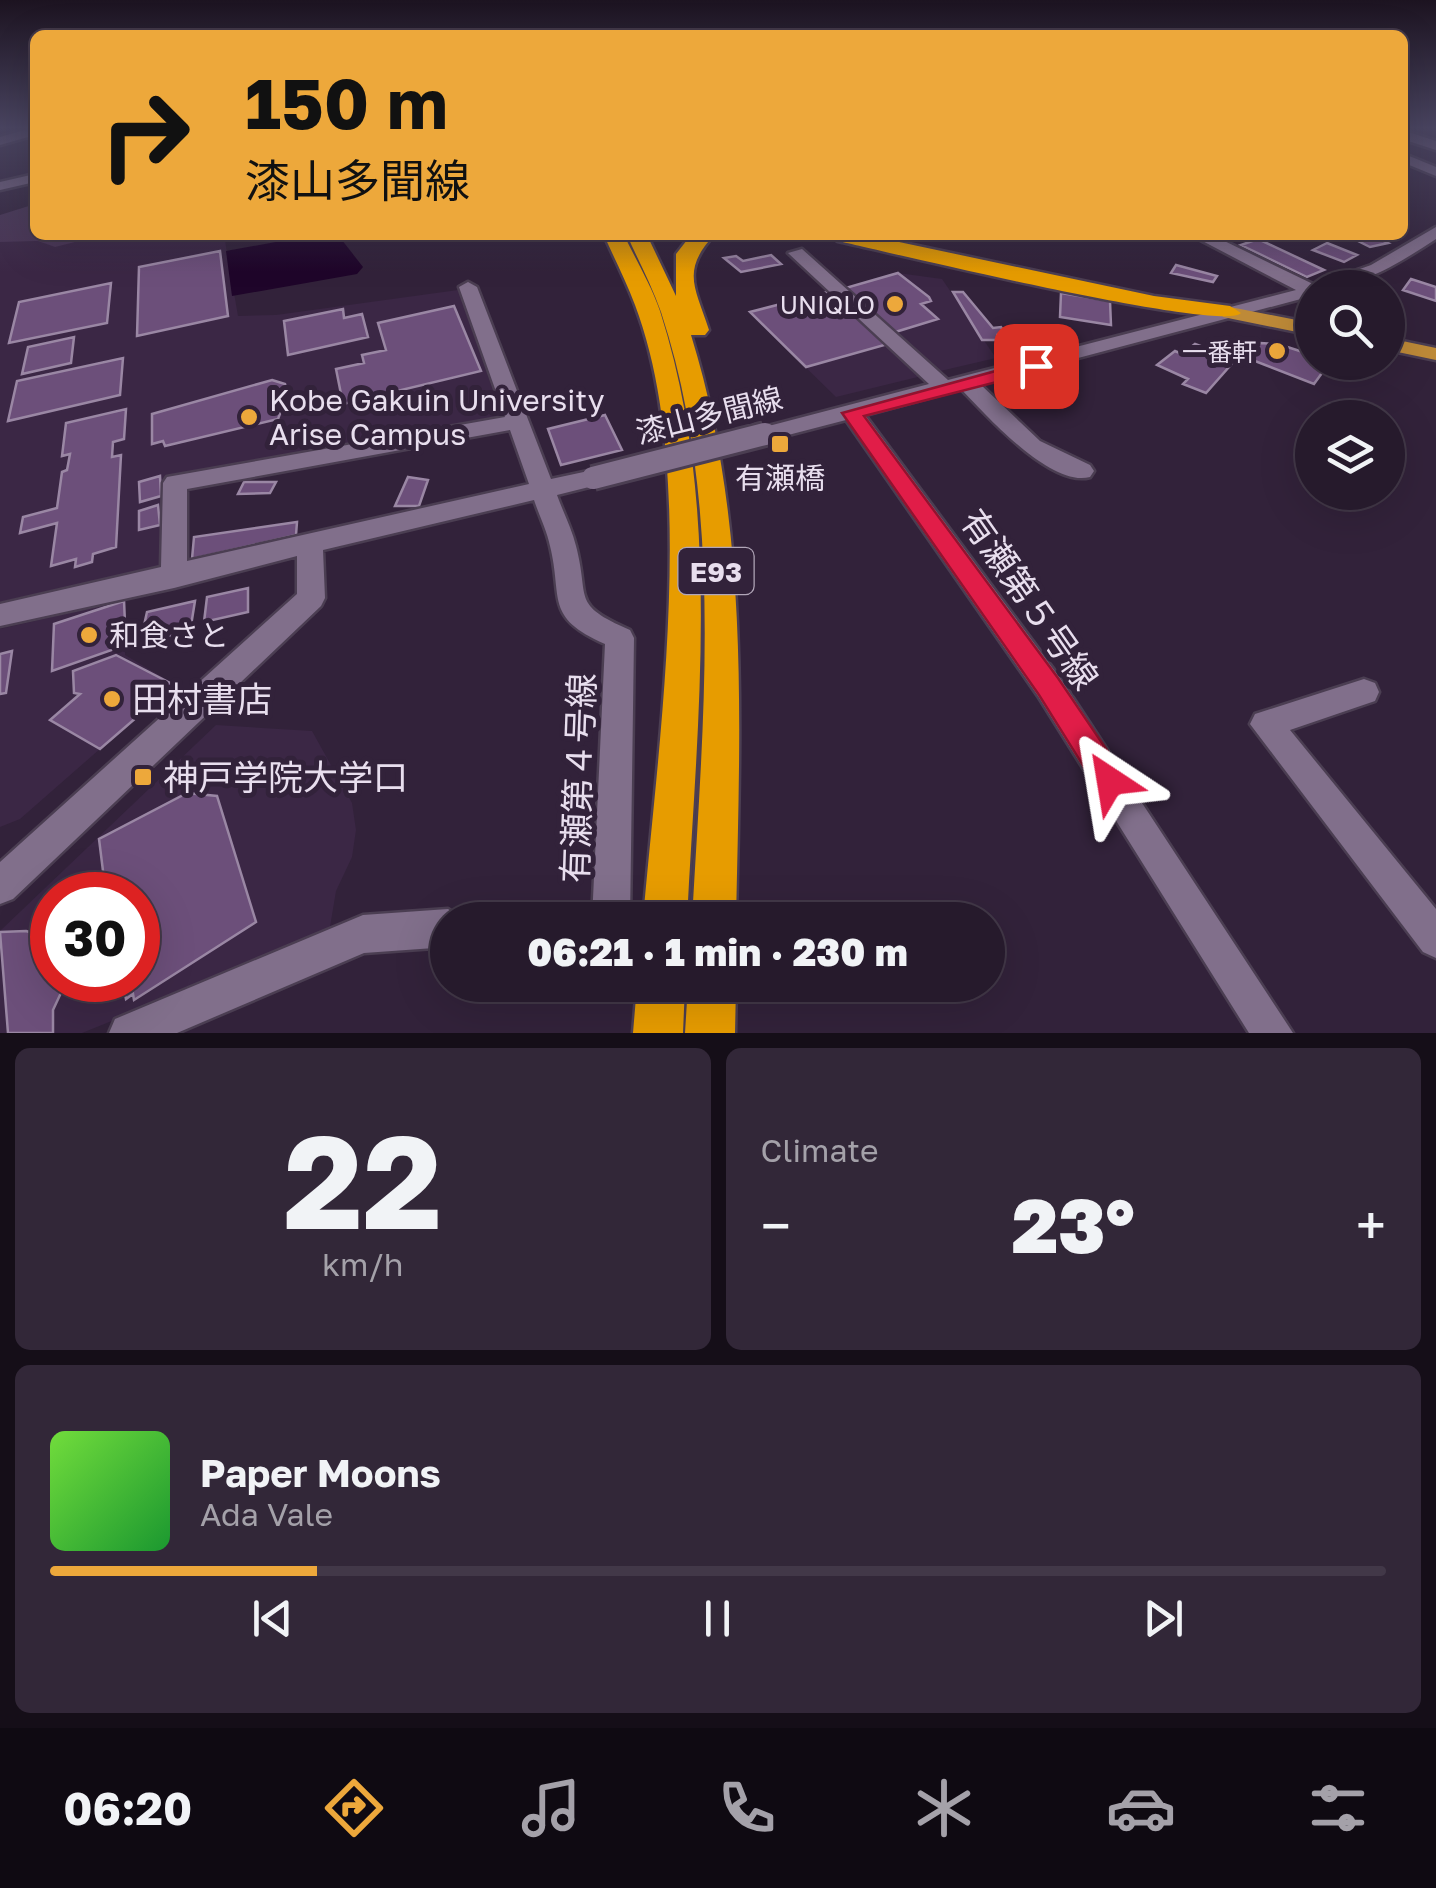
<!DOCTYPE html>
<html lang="en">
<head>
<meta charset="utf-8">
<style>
  :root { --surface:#261a2c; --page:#322738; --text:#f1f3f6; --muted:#a4a1a9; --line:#423848; --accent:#eda83b }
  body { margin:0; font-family:"Golos Text","Noto Sans JP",sans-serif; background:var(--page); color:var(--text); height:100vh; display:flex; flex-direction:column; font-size:38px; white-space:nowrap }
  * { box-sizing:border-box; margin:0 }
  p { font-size:32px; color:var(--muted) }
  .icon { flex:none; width:55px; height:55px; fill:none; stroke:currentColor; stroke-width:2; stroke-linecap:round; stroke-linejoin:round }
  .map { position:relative; height:1033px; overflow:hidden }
  .drawer { display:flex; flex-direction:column; gap:15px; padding:15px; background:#150e18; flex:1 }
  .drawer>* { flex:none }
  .guide { position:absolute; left:30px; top:30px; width:1378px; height:210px; border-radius:15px; box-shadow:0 10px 40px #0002,0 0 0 2px var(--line); background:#eda83b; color:#111; overflow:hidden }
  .buttons { position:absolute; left:1295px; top:270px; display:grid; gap:20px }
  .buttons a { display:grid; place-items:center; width:110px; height:110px; border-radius:50%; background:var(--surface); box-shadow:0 10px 40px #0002,0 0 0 2px var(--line); font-size:50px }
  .speed { position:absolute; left:30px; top:872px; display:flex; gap:20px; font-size:50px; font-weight:700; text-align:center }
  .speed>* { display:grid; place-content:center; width:130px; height:130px; border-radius:50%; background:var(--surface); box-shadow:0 10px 40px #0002,0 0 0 2px var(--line); line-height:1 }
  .speed .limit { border:15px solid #d22; background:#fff; color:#111 }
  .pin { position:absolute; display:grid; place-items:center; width:85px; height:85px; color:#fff; margin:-42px; border-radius:20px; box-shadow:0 5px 15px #0006 }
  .me { position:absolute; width:110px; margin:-55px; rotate:327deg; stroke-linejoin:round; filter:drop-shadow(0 0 8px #0008) }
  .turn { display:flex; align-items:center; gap:35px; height:210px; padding:0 50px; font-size:45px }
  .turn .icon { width:130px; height:130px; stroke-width:2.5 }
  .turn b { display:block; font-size:70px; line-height:85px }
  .big { font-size:75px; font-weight:800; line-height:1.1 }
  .drawer .widget { flex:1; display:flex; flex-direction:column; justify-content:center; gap:15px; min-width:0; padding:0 35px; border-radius:15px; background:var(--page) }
  .drawer .dial { align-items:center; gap:0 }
  .dial b { font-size:130px; line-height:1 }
  .song { display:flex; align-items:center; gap:30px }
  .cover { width:120px; height:120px; border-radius:15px; background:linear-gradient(135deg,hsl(100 70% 55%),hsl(130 70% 35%)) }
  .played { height:10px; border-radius:5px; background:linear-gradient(90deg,var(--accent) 20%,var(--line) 20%) }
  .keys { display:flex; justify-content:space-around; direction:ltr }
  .heat { display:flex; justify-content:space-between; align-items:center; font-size:55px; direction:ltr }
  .drawer .tiles { flex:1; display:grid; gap:15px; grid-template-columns:1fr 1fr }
  .widget:last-child { grid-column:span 2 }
  .trip { position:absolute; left:430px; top:902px; width:575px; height:100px; border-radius:50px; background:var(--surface); box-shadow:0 10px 40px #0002,0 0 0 2px var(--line); font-weight:800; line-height:100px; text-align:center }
  .dock { display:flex; height:160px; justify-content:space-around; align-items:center; background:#0f0a12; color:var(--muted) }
  .dock .icon { width:70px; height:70px }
  .dock .active { color:var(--accent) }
  .dock b { font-size:45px; color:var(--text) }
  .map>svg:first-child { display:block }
</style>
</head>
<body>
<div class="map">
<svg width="1436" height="1033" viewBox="0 0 1436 1033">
  <rect width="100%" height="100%" fill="#32223a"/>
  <!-- built -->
  <path fill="#3b2745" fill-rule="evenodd" d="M130,235H224L238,316L276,315L458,290L501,413L497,420L169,477L166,564L0,602V241Z
    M898,273L942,279L996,358L936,372L841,289Z
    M831,291L926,375L836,397L749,312Z
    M126,600L125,655L174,684L20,819L0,827V629Z
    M216,725L312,731L352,803L356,830L352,857L336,891L329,933L82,1033H0V931ZM52,895H138V980H52Z"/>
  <!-- green -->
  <path fill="#4a3555" d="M35,204V235H103L55,247L38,241L0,242V215Z"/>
  <!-- water -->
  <path fill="#1f052a" d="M314,235H338L363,267L357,274L232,296L226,251Z"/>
  <!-- building -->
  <path fill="#6c4f7a" stroke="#9a87a4" stroke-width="2.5" d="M1346,235H1371L1388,243L1370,247Z
    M1258,239L1324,270L1307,277L1241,245Z
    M1327,243L1357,255L1344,262L1313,250Z
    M220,251L228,316L137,336L139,267Z
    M771,255L781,264L741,272L724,258L736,256L743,261Z
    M1176,265L1217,276L1213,282L1171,273Z
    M898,273L929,297L931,301L921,304L938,319L892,333L842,289Z
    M1411,279L1436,287V301L1403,290Z
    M111,283L107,323L9,343L19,302Z
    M827,292L888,344L806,367L750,312Z
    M953,292H963L993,328L1001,327L1006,335H998L1001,340H982Z
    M1061,293L1110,301L1111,325L1060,317Z
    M454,306L481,371L343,404L336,369L364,363L362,355L386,350L378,323Z
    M343,309L344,318L362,314L368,337L288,355L284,321Z
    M74,337L71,363L22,374L28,347Z
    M1260,343L1278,344L1303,352L1308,348L1312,350V362H1330L1314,384L1247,358Z
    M1195,344L1236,359L1206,393L1183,384L1188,379L1157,365L1175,351L1182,354Z
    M123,358L120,395L8,421L17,381Z
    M272,380L285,384L291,409L281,411L278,419L165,446L163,441L152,444V414Z
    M126,409L124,439L113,442L112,457L121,455L116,547L93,554L92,562L75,567L76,559L51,566L57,523L20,533L23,517L57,508L62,472L67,470L70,454L62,456L66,423Z
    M605,415L622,450L561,465L548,429Z
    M160,476L161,496L140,502L139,482Z
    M408,477L428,480L419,506H395Z
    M244,482H276L270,493L238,494Z
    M158,505L160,525L139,530V511Z
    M297,522L296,535L192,559L194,537Z
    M248,588V612L204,622L207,597Z
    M124,601L126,645L52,671L54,624Z
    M195,601L190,632L140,643L147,612Z
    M12,651L6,693L0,694V654Z
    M116,655L174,685L100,749L50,720L80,694L74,693L73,671Z
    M187,793L217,796L256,922L134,1000L133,994L126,999L122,980H138V895H106L99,839Z
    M26,931L52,939V980H67L53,1010V1033H8L0,932Z"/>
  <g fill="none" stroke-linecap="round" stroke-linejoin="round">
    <!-- minor casing -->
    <g stroke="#4b3e52" stroke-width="5">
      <path id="minor" d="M35,127V135L0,145V137Z
        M1402,130L1436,141V150L1402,139Z
        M1402,153L1436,167V176L1402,162Z
        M35,174V182L0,190V182Z
        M1436,227V239C1396,265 1361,288 1312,288V296L980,384L1040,441L1090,465L1094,471L1090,477C1051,488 986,415 961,389L865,415L1060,678L1293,1033H1249L1038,696L846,420L765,441L754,434L757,429L929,384L788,253L802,249L948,380L1296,290L1191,235H1212L1315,285L1371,265Z
        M468,282L477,287L551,479L593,470L605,478L601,484L557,495C563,512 572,529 576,546C590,599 570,604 630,630L634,638L630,920H592L605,644C544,617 563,599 550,546C547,531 539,515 534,500L323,550L325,598L321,606L13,899L0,904V862L297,594V556L174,588L0,626V604L161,567L163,483L167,477L505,417L459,287ZM510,430L529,484L187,561V489Z
        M1364,679L1375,683L1379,692L1375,701L1290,730L1436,909V958L1423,952L1250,724L1255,714Z
        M448,909L464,920H448V947L364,953L177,1033H109L115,1019L363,915Z"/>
    </g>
    <!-- major casing -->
    <g stroke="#4b3e52" stroke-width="5">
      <path id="major" d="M1230,307L1312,323V335L1223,317L1221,313Z
        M1388,338L1436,348V360L1388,350Z"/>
    </g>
    <!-- highway casing -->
    <g stroke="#4b3e52" stroke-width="5">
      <path id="highway" d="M604,235H624C636,260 651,285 660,311C723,507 697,719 687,920H643C658,741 699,474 635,305C626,281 614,258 604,235Z
        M627,235H647L676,296V254L691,235H714C681,271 695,287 709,330L705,335H691C750,525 740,724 736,920H692C703,720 725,506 661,312C652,286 638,260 627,235Z
        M828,235H866L1154,296L1230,306L1241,313C1222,333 888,252 838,241Z
        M637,985H685L683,1033H633Z
        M688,985H736L735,1033H685Z"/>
    </g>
    <!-- minor -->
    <use href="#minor" fill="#816f8b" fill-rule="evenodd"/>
    <!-- major -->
    <use href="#major" fill="#be8a38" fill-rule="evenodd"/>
    <!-- highway -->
    <use href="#highway" fill="#e79c00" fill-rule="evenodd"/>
    <!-- minor-bridge casing -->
    <g stroke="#4b3e52" stroke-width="28" stroke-linecap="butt">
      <path id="minor-bridge" d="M593,478L765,434"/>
    </g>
    <!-- minor-bridge -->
    <use href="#minor-bridge" stroke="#816f8b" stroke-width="22"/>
  </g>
  <!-- sky -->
  <linearGradient id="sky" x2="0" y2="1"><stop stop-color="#1c1320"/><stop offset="0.47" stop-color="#494460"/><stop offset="1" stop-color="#494460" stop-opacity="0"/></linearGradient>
  <rect width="1436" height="272" fill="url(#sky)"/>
  <!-- route -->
  <path fill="#e11d48" stroke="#92132f" stroke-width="2.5" d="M1036,360L1046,366L1043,370L864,416L1058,678L1121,771L1125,781L1121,791L1110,795L1099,791L1039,695L842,413Z"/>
  <!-- markers -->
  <g fill="#eda83b" stroke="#32223a" stroke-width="4">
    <circle cx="895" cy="304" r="10"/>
    <circle cx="1277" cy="351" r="10"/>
    <circle cx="249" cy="417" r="10"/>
    <rect x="770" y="434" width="20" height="20" rx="5"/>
    <circle cx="89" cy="635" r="10"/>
    <circle cx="112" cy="699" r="10"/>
    <rect x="133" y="767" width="20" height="20" rx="5"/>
  </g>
  <g text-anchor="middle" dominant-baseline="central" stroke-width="10" stroke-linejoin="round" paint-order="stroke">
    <!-- far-poi labels -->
    <g font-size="25" fill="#e8deee" stroke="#32223a" text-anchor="end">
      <text x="875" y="304">UNIQLO</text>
      <text x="1257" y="351">一番軒</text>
    </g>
    <!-- shield labels -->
    <rect fill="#32223a" stroke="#b1a6b8" stroke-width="2.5" x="678.5" y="548" width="75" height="46" rx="8"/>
    <g font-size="28" font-weight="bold" fill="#e8deee">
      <text x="716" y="571">E93</text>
    </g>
    <!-- poi labels -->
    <g font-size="30" fill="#e8deee" stroke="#32223a" text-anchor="start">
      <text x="269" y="400">Kobe Gakuin University<tspan x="269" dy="34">Arise Campus</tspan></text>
      <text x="780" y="478" text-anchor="middle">有瀬橋</text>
      <text x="109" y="635">和食さと</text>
    </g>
    <!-- street labels -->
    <g font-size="30" fill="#e8deee" stroke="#32223a">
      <text transform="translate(709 415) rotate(-14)">漆山多聞線</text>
    </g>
    <!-- near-street labels -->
    <g font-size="35" fill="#e8deee" stroke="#32223a">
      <text transform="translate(1030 599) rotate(55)">有瀬第５号線</text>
      <text transform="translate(578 778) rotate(-88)">有瀬第４号線</text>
    </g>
    <!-- near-poi labels -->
    <g font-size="35" fill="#e8deee" stroke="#32223a" text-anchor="start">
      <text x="132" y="699">田村書店</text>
      <text x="163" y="777">神戸学院大学口</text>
    </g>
  </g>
</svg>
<div class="buttons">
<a><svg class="icon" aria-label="search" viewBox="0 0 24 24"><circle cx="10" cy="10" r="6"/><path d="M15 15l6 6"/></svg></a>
<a><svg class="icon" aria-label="layers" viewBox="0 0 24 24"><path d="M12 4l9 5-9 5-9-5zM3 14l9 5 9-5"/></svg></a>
</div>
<div class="speed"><div class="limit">30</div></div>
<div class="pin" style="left:1036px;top:366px;background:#d93025"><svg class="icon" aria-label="arrive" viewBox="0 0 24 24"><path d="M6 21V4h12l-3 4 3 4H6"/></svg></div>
<svg class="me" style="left:1110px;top:781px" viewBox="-20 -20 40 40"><path d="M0-17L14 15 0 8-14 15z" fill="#e11d48" stroke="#fff" stroke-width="4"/></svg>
<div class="trip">06:21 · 1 min · 230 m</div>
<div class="guide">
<div class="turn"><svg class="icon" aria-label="right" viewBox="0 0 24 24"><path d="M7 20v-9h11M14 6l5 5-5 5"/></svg><div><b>150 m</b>漆山多聞線</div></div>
</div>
</div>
<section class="drawer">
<div class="tiles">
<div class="widget dial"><b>22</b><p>km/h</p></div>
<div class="widget"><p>Climate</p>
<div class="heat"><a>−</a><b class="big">23°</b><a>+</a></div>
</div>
<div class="widget">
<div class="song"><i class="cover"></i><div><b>Paper Moons</b><p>Ada Vale</p></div></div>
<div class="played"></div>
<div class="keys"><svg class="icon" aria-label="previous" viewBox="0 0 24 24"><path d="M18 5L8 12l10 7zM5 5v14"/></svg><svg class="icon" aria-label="pause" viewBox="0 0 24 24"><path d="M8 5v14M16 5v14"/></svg><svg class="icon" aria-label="next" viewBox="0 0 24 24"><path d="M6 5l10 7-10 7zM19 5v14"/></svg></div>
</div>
</div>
</section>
<nav class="dock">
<b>06:20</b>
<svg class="icon active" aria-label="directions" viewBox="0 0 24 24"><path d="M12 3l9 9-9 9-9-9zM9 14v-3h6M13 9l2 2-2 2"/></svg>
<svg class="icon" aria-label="music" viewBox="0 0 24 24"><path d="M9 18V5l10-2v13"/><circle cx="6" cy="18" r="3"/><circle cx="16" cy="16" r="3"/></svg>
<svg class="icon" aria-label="phone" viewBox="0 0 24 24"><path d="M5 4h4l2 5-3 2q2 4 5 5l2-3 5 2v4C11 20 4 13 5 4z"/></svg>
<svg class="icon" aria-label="climate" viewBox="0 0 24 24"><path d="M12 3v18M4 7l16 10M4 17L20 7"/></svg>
<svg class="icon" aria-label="car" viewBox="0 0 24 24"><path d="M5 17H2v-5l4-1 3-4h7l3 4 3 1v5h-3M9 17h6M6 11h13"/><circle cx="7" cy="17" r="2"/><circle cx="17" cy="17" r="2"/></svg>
<svg class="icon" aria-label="filters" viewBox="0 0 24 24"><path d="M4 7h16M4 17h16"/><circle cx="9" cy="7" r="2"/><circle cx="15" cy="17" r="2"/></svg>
</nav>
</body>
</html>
